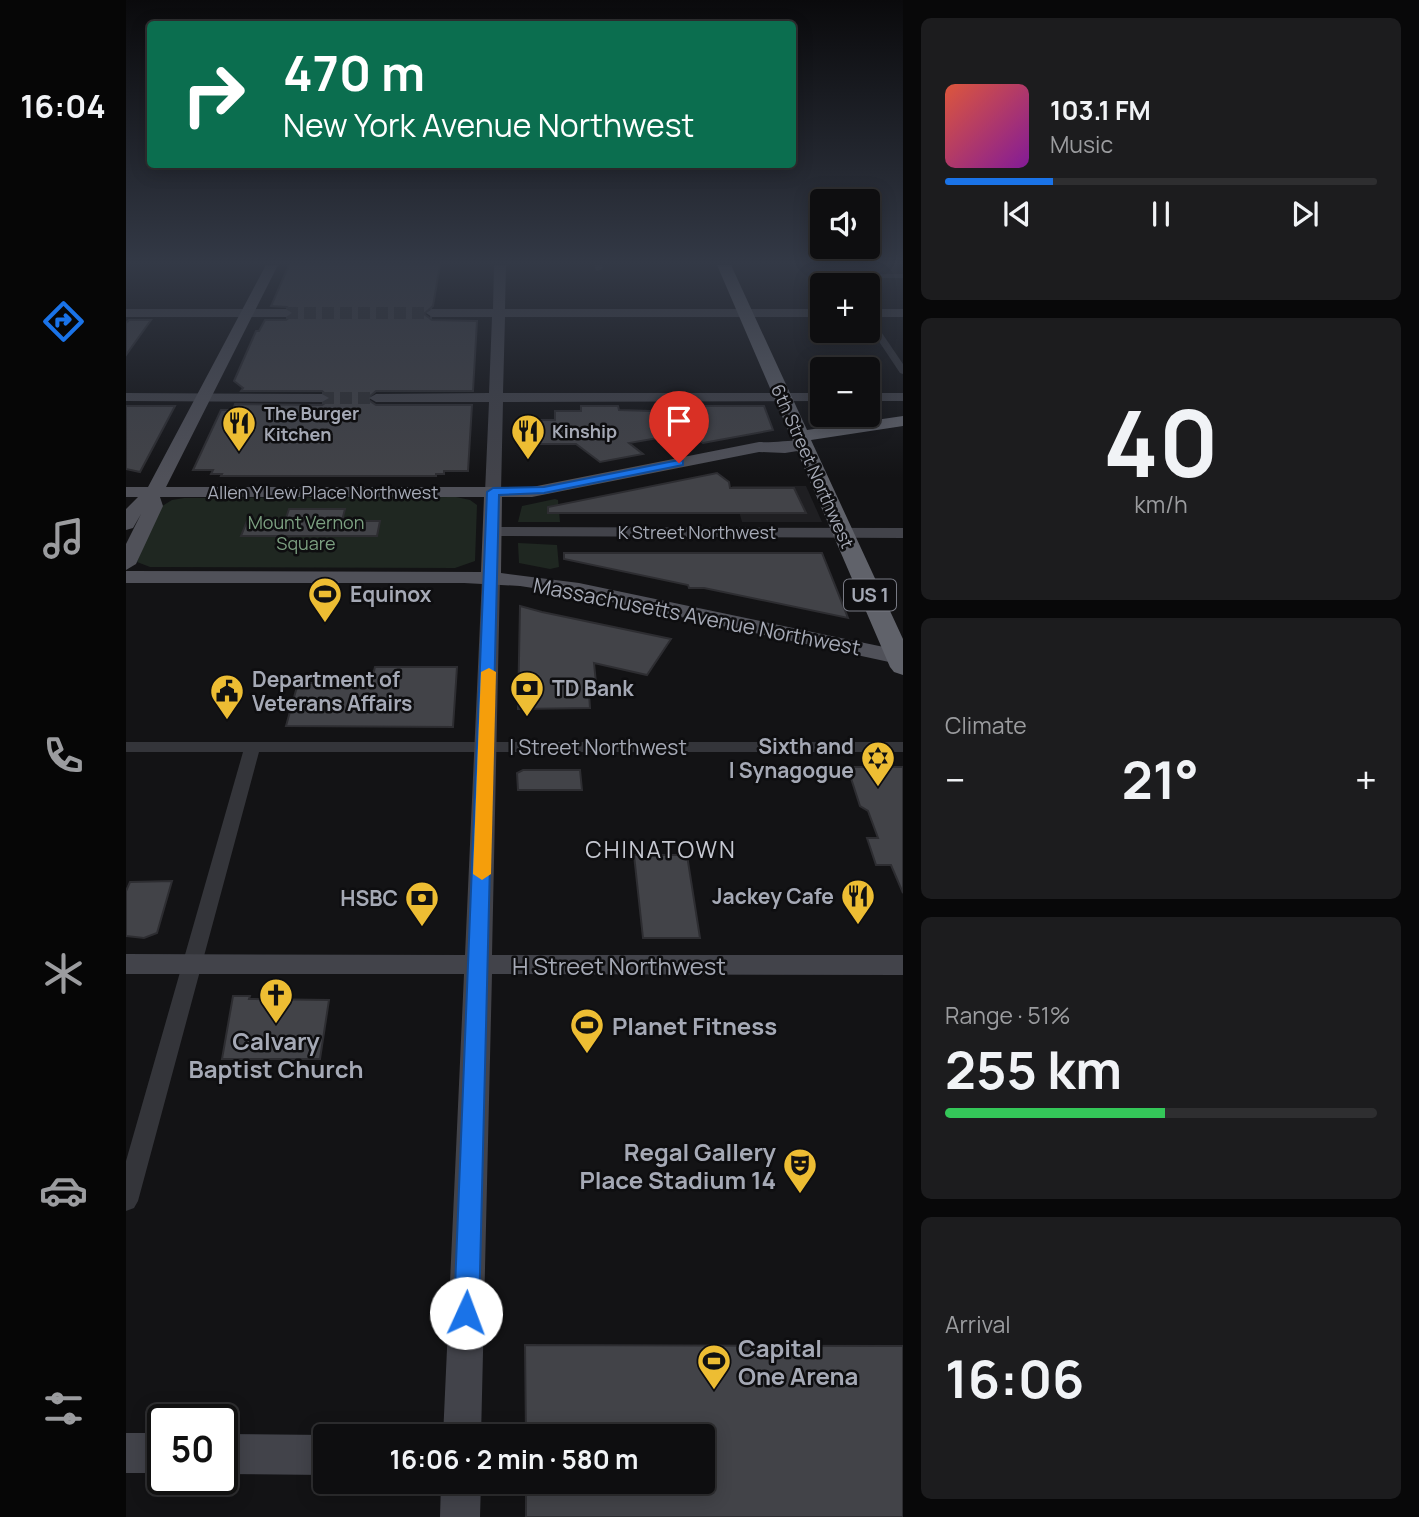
<!DOCTYPE html>
<html lang="en">
<head>
<meta charset="utf-8">
<style>
  :root { --surface:#0e0e10; --page:#1c1c1e; --text:#f1f3f6; --muted:#9b9c9f; --line:#2e2e30; --accent:#1a73e8 }
  body { margin:0; font-family:Manrope,sans-serif; background:var(--page); color:var(--text); height:100vh; display:flex; flex-direction:column; font-size:26px; white-space:nowrap }
  * { box-sizing:border-box; margin:0 }
  p { font-size:23px; color:var(--muted) }
  .icon { flex:none; width:38px; height:38px; fill:none; stroke:currentColor; stroke-width:2; stroke-linecap:round; stroke-linejoin:round }
  .map { position:relative; flex:1; overflow:hidden }
  .drawer { display:flex; flex-direction:column; gap:18px; padding:18px; background:#080809; width:516px }
  .drawer>* { flex:none }
  .guide { position:absolute; left:21px; top:21px; width:649px; height:147px; border-radius:7px; box-shadow:0 4px 18px #0003,0 0 0 2px var(--line); background:#0b6e4f; color:#fff; overflow:hidden }
  .fabs { position:absolute; left:684px; top:189px; display:grid; gap:14px }
  .fabs a { display:grid; place-items:center; width:70px; height:70px; border-radius:7px; background:var(--surface); box-shadow:0 4px 18px #0003,0 0 0 2px var(--line); font-size:35px }
  .speed { position:absolute; left:21px; top:1404px; display:flex; gap:14px; font-size:35px; font-weight:700; text-align:center }
  .speed>* { display:grid; place-content:center; width:91px; height:91px; border-radius:50%; background:var(--surface); box-shadow:0 4px 18px #0003,0 0 0 2px var(--line); line-height:1 }
  .speed .limit { border:4px solid #111; border-radius:10px; background:#fff; color:#111 }
  .pin { position:absolute; display:grid; place-items:center; width:60px; height:60px; color:#fff; margin:-72px -30px; border-radius:50% 50% 50% 0; rotate:-45deg; box-shadow:0 0 7px #0007 }
  .pin .icon { rotate:45deg }
  .me { position:absolute; width:77px; margin:-38px; rotate:2deg; stroke-linejoin:round; filter:drop-shadow(0 0 5px #0008) }
  .turn { display:flex; align-items:center; gap:24px; height:147px; padding:0 21px; font-size:32px }
  .turn .icon { width:91px; height:91px; stroke-width:2.5 }
  .turn b { display:block; font-size:49px; line-height:60px }
  .big { font-size:52px; font-weight:700; line-height:1.1 }
  .drawer .widget { flex:1; display:flex; flex-direction:column; justify-content:center; gap:10px; min-width:0; padding:0 24px; border-radius:10px; background:var(--page) }
  .drawer .dial { align-items:center; gap:0 }
  .dial b { font-size:91px; line-height:1 }
  .song { display:flex; align-items:center; gap:21px }
  .cover { width:84px; height:84px; border-radius:10px; background:linear-gradient(135deg,hsl(10 70% 55%),hsl(290 70% 35%)) }
  .played { height:7px; border-radius:4px; background:linear-gradient(90deg,var(--accent) 25%,var(--line) 25%) }
  .keys { display:flex; justify-content:space-around; direction:ltr }
  .heat { display:flex; justify-content:space-between; align-items:center; font-size:38px; direction:ltr }
  .charge { height:10px; border-radius:5px; background:linear-gradient(90deg,#34c759 51%,var(--line) 0) }
  .trip { position:absolute; left:187px; top:1424px; width:402px; height:70px; border-radius:7px; background:var(--surface); box-shadow:0 4px 18px #0003,0 0 0 2px var(--line); font-weight:700; line-height:70px; text-align:center }
  main { display:flex; flex:1; min-height:0 }
  .tab-bar { display:flex; flex-direction:column; width:126px; justify-content:space-around; align-items:center; background:#060606; color:var(--muted) }
  .tab-bar .icon { width:49px; height:49px }
  .tab-bar .current { color:var(--accent) }
  .tab-bar b { font-size:32px; color:var(--text) }
  .map>svg:first-child { display:block }
</style>
</head>
<body>
<main>
<nav class="tab-bar">
<b>16:04</b>
<svg class="icon current" aria-label="directions" viewBox="0 0 24 24"><path d="M12 3l9 9-9 9-9-9zM9 14v-3h6M13 9l2 2-2 2"/></svg>
<svg class="icon" aria-label="music" viewBox="0 0 24 24"><path d="M9 18V5l10-2v13"/><circle cx="6" cy="18" r="3"/><circle cx="16" cy="16" r="3"/></svg>
<svg class="icon" aria-label="phone" viewBox="0 0 24 24"><path d="M5 4h4l2 5-3 2q2 4 5 5l2-3 5 2v4C11 20 4 13 5 4z"/></svg>
<svg class="icon" aria-label="climate" viewBox="0 0 24 24"><path d="M12 3v18M4 7l16 10M4 17L20 7"/></svg>
<svg class="icon" aria-label="car" viewBox="0 0 24 24"><path d="M5 17H2v-5l4-1 3-4h7l3 4 3 1v5h-3M9 17h6M6 11h13"/><circle cx="7" cy="17" r="2"/><circle cx="17" cy="17" r="2"/></svg>
<svg class="icon" aria-label="filters" viewBox="0 0 24 24"><path d="M4 7h16M4 17h16"/><circle cx="9" cy="7" r="2"/><circle cx="15" cy="17" r="2"/></svg>
</nav>
<div class="map">
<svg width="777" height="1517" viewBox="0 0 777 1517">
  <rect width="100%" height="100%" fill="#131315"/>
  <!-- built -->
  <path fill="#1f1f22" d="M606,486H680L696,522H616Z"/>
  <!-- green -->
  <path fill="#1f2721" d="M330,497L344,500L351,505L349,561L329,568L24,567L11,562L33,508L46,500L58,498Z
    M429,499L432,500L434,522H392L396,506Z
    M392,543L431,545L433,567L424,569L393,563Z"/>
  <!-- building -->
  <path fill="#424348" stroke="#2d2d31" stroke-width="2" d="M163,265H314L307,306L298,314L306,320L351,321L347,391H250L241,399L250,405H346L342,471H318V474H310V476H95L96,474H85L87,470H67L95,410H107L109,404L196,405L205,399L196,391H115L117,388L108,381L130,331H133L139,320H160L168,314L161,307L145,306Z
    M3,320H25L0,355V323Z
    M0,406H49L14,472L0,469Z
    M455,406H492L493,410L525,411H558L556,406H638L647,430L577,443L568,437L549,440L543,436L503,443L517,454L474,462L450,444H411L409,420H429V411H455Z
    M591,473L603,482L604,488H668L680,513H422V507Z
    M163,509H219L216,521H254L251,536H115L121,521H159Z
    M438,553H696L722,618L578,588H563L562,585L438,559Z
    M394,606L416,612L545,639L521,675L468,663L471,693H463L464,708L392,709Z
    M249,667H331L327,727L160,726L172,683H188L189,677H235L248,671Z
    M724,767H777V893L765,865H750L741,838H752L742,811L734,806L722,769Z
    M397,770H454L456,790H392L391,773Z
    M508,855H561L574,938H517Z
    M46,881L31,933L18,938L0,936V891L4,882Z
    M107,996H124L123,999L203,1000L194,1059H96Z
    M399,1345L777,1346V1517H400V1482H578V1437H400Z"/>
  <g fill="none" stroke-linecap="round" stroke-linejoin="round">
    <!-- secondary-tunnel -->
    <path stroke="#303135" stroke-width="12" stroke-dasharray="12 6" stroke-linecap="butt" d="M160,313H306
      M196,398H250"/>
    <!-- street -->
    <path fill="#34353a" fill-rule="evenodd" d="M468,265H476L477,269L470,271Z
      M710,274H777V278H713Z
      M742,316L745,317L777,364V374L774,373L742,325Z
      M0,742H777V752H133L12,1201L8,1208L0,1211V1161L117,752H0Z"/>
    <!-- secondary -->
    <path fill="#42434a" fill-rule="evenodd" d="M368,265H380L379,309H696V317H379L377,393H696V401L377,402L375,492L373,495H361L359,492L363,402H250L243,398L250,394L363,393L366,317H306L300,313L306,309H367Z
      M0,309H160L166,313L160,317H0Z
      M742,309H777V317H742Z
      M0,393L196,394L203,398L196,402L0,401Z
      M742,393H777V401H742Z
      M366,527L777,528V538L360,536L357,532Z
      M365,572L374,578L366,955H777V975L366,974L355,1437H317L338,974H0V954L339,955L356,578Z
      M0,1433H37V1473H0Z
      M96,1434L200,1435L203,1437H200V1475L96,1474Z
      M315,1482H355L354,1517H314Z"/>
    <!-- primary -->
    <path fill="#505159" fill-rule="evenodd" d="M140,265H152L40,487H406L633,442C648,443 672,439 684,441L686,445L684,449L659,453L633,452L406,497H376L375,573L453,583L777,651V665L453,595L394,586L338,583H0V571L355,572L358,497H34L37,506L10,564L0,570V544L15,514L7,528L0,530V509L12,497H0V487H22Z"/>
    <!-- highway -->
    <path fill="#60626a" fill-rule="evenodd" d="M591,265H605L681,430L777,416V426L685,440L777,639V675L768,672L764,667Z"/>
  </g>
  <!-- sky -->
  <linearGradient id="sky" x2="0" y2="1"><stop stop-color="#0a0a0c"/><stop offset="0.55" stop-color="#333946"/><stop offset="1" stop-color="#333946" stop-opacity="0"/></linearGradient>
  <rect width="777" height="478" fill="url(#sky)"/>
  <!-- route -->
  <path fill="#1a73e8" stroke="#114b97" stroke-width="2" d="M553,460L557,461V465L418,493L373,495L353,1313L349,1321L340,1325L331,1321L328,1313L361,492L367,488L418,487Z"/>
  <!-- slow -->
  <path fill="#f59e0b" d="M363,668L370,672L365,874L356,880L347,874L355,672Z"/>
  <!-- icons -->
  <defs>
    <g id="restaurant-pin" transform="scale(1.75)"><path d="M0 17L-7.5 6A9.5 9.5 0 1 1 7.5 6Z" fill="#edbd33" stroke="#0e0e10"/><path d="M-5-6h1v4h1v-4h1v4h1v-4h1v5L-1.5 .5V6h-2V.5L-5-1ZM5-6V6H3V1.5H1.5Q1.5-4 5-6Z" fill="#111"/></g>
    <g id="stadium-pin" transform="scale(1.75)"><path d="M0 17L-7.5 6A9.5 9.5 0 1 1 7.5 6Z" fill="#edbd33" stroke="#0e0e10"/><path d="M0-5a6.5 5 0 1 0 0 10a6.5 5 0 1 0 0-10ZM-3.5-1.8h7v3.6h-7Z" fill="#111"/></g>
    <g id="bank-pin" transform="scale(1.75)"><path d="M0 17L-7.5 6A9.5 9.5 0 1 1 7.5 6Z" fill="#edbd33" stroke="#0e0e10"/><path d="M-6-4H6V4H-6ZM0-2.3a2.3 2.3 0 1 0 0 4.6a2.3 2.3 0 1 0 0-4.6Z" fill="#111"/></g>
    <g id="civic-pin" transform="scale(1.75)"><path d="M0 17L-7.5 6A9.5 9.5 0 1 1 7.5 6Z" fill="#edbd33" stroke="#0e0e10"/><path d="M-.6-6.5H3V-4.5H.6V-3L4-1V1h2V6H-6V1h2V-1L-.6-3ZM-1.2 2.5V6h2.4V2.5Z" fill="#111"/></g>
    <g id="synagogue-pin" transform="scale(1.75)"><path d="M0 17L-7.5 6A9.5 9.5 0 1 1 7.5 6Z" fill="#edbd33" stroke="#0e0e10"/><path d="M0-6.5L5.6 3.2H-5.6ZM0 6.5L5.6-3.2H-5.6Z" fill="#111"/></g>
    <g id="church-pin" transform="scale(1.75)"><path d="M0 17L-7.5 6A9.5 9.5 0 1 1 7.5 6Z" fill="#edbd33" stroke="#0e0e10"/><path d="M-1.2-6h2.4v3.5h3.3v2.4h-3.3V6h-2.4V-.1h-3.3v-2.4h3.3Z" fill="#111"/></g>
    <g id="theatre-pin" transform="scale(1.75)"><path d="M0 17L-7.5 6A9.5 9.5 0 1 1 7.5 6Z" fill="#edbd33" stroke="#0e0e10"/><path d="M-5-5.5Q0-4 5-5.5V0Q5 5 0 6Q-5 5-5 0ZM-3.3-2.5H-1v1.5H-3.3ZM1-2.5H3.3v1.5H1ZM-2.8 1Q0 5.5 2.8 1Z" fill="#111"/></g>
  </defs>
  <g fill-rule="evenodd">
    <use href="#restaurant-pin" x="113" y="423"/>
    <use href="#restaurant-pin" x="402" y="431"/>
    <use href="#stadium-pin" x="199" y="594"/>
    <use href="#bank-pin" x="401" y="688"/>
    <use href="#civic-pin" x="101" y="691"/>
    <use href="#synagogue-pin" x="752" y="758"/>
    <use href="#restaurant-pin" x="732" y="896"/>
    <use href="#bank-pin" x="296" y="898"/>
    <use href="#church-pin" x="150" y="995"/>
    <use href="#stadium-pin" x="461" y="1025"/>
    <use href="#theatre-pin" x="674" y="1165"/>
    <use href="#stadium-pin" x="588" y="1361"/>
  </g>
  <g text-anchor="middle" dominant-baseline="central" stroke-width="5" stroke-linejoin="round" paint-order="stroke">
    <!-- far-poi labels -->
    <g font-size="18" font-weight="bold" fill="#a5a9b5" stroke="#0e0e10" text-anchor="start">
      <text x="138" y="413">The Burger<tspan x="138" dy="21">Kitchen</tspan></text>
      <text x="426" y="431">Kinship</text>
    </g>
    <!-- far-street labels -->
    <g font-size="18" fill="#a5a9b5" stroke="#0e0e10">
      <text transform="translate(687 466) rotate(66)">6th Street Northwest</text>
      <text x="197" y="492">Allen Y Lew Place Northwest</text>
      <text x="571" y="532">K Street Northwest</text>
    </g>
    <!-- far-park labels -->
    <g font-size="18" fill="#7ca081" stroke="#0e0e10">
      <text x="180" y="522">Mount Vernon<tspan x="180" dy="21">Square</tspan></text>
    </g>
    <!-- shield labels -->
    <rect fill="#0e0e10" stroke="#787a84" stroke-width="2" x="718" y="579.5" width="52" height="31" rx="5"/>
    <g font-size="19" font-weight="bold" fill="#a5a9b5">
      <text x="744" y="595">US 1</text>
    </g>
    <!-- poi labels -->
    <g font-size="21" font-weight="bold" fill="#a5a9b5" stroke="#0e0e10" text-anchor="start">
      <text x="224" y="594">Equinox</text>
      <text x="126" y="679">Department of<tspan x="126" dy="24">Veterans Affairs</tspan></text>
      <text x="426" y="688">TD Bank</text>
      <text x="728" y="746" text-anchor="end">Sixth and<tspan x="728" dy="24">I Synagogue</tspan></text>
      <text x="708" y="896" text-anchor="end">Jackey Cafe</text>
      <text x="272" y="898" text-anchor="end">HSBC</text>
    </g>
    <!-- street labels -->
    <g font-size="21" fill="#a5a9b5" stroke="#0e0e10">
      <text transform="translate(571 616) rotate(11)">Massachusetts Avenue Northwest</text>
      <text x="472" y="747">I Street Northwest</text>
    </g>
    <!-- neighbourhood labels -->
    <g font-size="23" letter-spacing="2" fill="#c6c8d1" stroke="#0e0e10">
      <text x="535" y="849">CHINATOWN</text>
    </g>
    <!-- near-street labels -->
    <g font-size="24" fill="#a5a9b5" stroke="#0e0e10">
      <text x="493" y="965">H Street Northwest</text>
    </g>
    <!-- near-poi labels -->
    <g font-size="24" font-weight="bold" fill="#a5a9b5" stroke="#0e0e10" text-anchor="start">
      <text x="486" y="1025">Planet Fitness</text>
      <text x="150" y="1040" text-anchor="middle">Calvary<tspan x="150" dy="28">Baptist Church</tspan></text>
      <text x="650" y="1151" text-anchor="end">Regal Gallery<tspan x="650" dy="28">Place Stadium 14</tspan></text>
      <text x="612" y="1347">Capital<tspan x="612" dy="28">One Arena</tspan></text>
    </g>
  </g>
</svg>
<div class="fabs">
<a><svg class="icon" aria-label="sound" viewBox="0 0 24 24"><path d="M4 9h4l5-4v14l-5-4H4zM17 9q2 3 0 6"/></svg></a>
<a>+</a>
<a>−</a>
</div>
<div class="speed"><div class="limit">50</div></div>
<div class="pin" style="left:553px;top:463px;background:#d93025"><svg class="icon" aria-label="arrive" viewBox="0 0 24 24"><path d="M6 21V4h12l-3 4 3 4H6"/></svg></div>
<svg class="me" style="left:340px;top:1313px" viewBox="-20 -20 40 40"><circle r="19" fill="#fff"/><path d="M0-13L10 11 0 6-10 11z" fill="#1a73e8"/></svg>
<div class="trip">16:06 · 2 min · 580 m</div>
<div class="guide">
<div class="turn"><svg class="icon" aria-label="right" viewBox="0 0 24 24"><path d="M7 20v-9h11M14 6l5 5-5 5"/></svg><div><b>470 m</b>New York Avenue Northwest</div></div>
</div>
</div>
<section class="drawer">
<div class="widget">
<div class="song"><i class="cover"></i><div><b>103.1 FM</b><p>Music</p></div></div>
<div class="played"></div>
<div class="keys"><svg class="icon" aria-label="previous" viewBox="0 0 24 24"><path d="M18 5L8 12l10 7zM5 5v14"/></svg><svg class="icon" aria-label="pause" viewBox="0 0 24 24"><path d="M8 5v14M16 5v14"/></svg><svg class="icon" aria-label="next" viewBox="0 0 24 24"><path d="M6 5l10 7-10 7zM19 5v14"/></svg></div>
</div>
<div class="widget dial"><b>40</b><p>km/h</p></div>
<div class="widget"><p>Climate</p>
<div class="heat"><a>−</a><b class="big">21°</b><a>+</a></div>
</div>
<div class="widget"><p>Range · 51%</p><b class="big">255 km</b><div class="charge"></div></div>
<div class="widget"><p>Arrival</p><b class="big">16:06</b></div>
</section>
</main>
</body>
</html>
